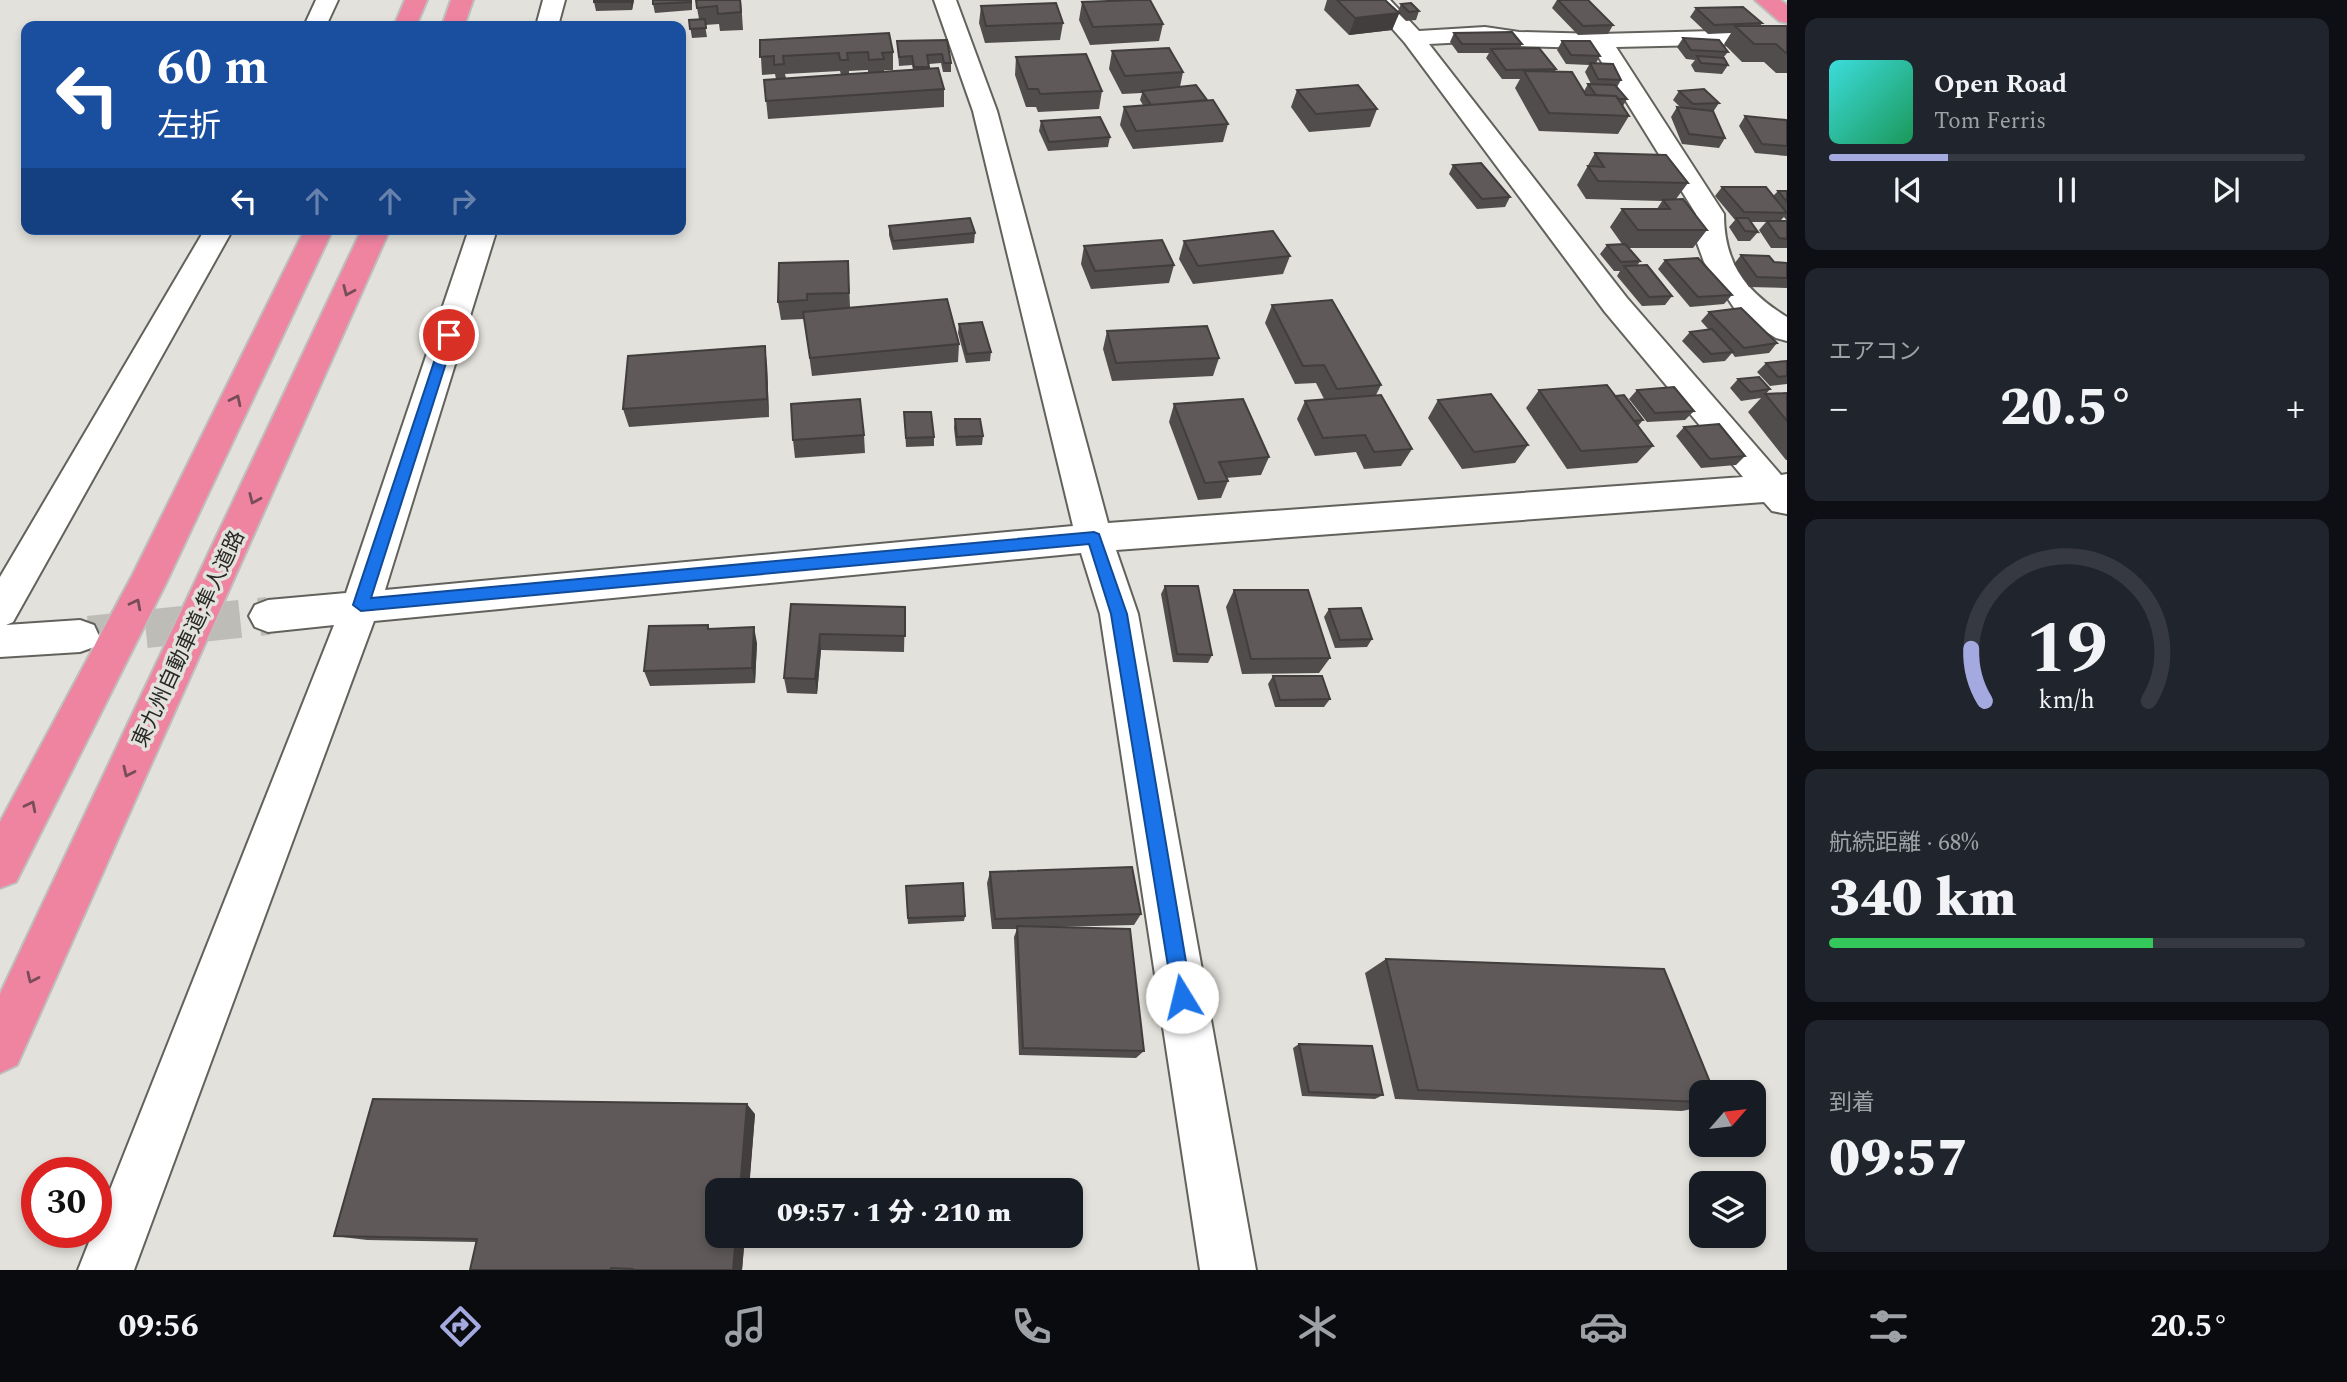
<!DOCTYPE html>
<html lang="ja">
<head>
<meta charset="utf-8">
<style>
  :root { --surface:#171b24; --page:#20242c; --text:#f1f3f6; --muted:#9ea1a6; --line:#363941; --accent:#a4aae0 }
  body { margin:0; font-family:Spectral,"Noto Sans JP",serif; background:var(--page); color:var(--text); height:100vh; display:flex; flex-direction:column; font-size:26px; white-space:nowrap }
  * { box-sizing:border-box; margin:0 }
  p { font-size:23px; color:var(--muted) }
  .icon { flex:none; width:38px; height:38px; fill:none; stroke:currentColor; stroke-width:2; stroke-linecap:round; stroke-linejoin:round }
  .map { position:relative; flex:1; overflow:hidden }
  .sheet { display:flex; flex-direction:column; gap:18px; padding:18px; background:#0d0f14; width:560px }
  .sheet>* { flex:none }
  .hud { position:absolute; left:21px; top:21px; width:665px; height:214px; border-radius:14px; box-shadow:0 4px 10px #0003; background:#1a4fa0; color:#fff; overflow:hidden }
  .needle { width:46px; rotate:62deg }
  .controls { position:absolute; left:1689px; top:1080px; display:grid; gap:14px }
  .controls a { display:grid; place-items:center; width:77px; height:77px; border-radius:14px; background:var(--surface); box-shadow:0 4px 10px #0003; font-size:35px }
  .speed { position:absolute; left:21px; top:1157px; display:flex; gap:14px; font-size:35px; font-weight:700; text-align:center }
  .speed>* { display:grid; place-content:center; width:91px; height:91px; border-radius:50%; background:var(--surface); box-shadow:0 4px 10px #0003; line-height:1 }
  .speed .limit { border:10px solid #d22; background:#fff; color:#111 }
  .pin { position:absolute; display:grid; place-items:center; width:60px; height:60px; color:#fff; margin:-30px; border:4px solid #fff; border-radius:50%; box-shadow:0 2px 7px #0007 }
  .me { position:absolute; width:77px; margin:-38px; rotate:351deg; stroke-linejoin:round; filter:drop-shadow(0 0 5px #0008) }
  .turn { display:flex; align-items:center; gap:24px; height:147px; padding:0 21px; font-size:32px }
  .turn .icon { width:91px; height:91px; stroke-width:2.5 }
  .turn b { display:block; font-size:49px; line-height:60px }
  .lanes { display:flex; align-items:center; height:66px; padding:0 21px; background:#0003; justify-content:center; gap:35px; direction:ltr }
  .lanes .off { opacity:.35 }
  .big { font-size:52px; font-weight:800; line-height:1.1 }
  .sheet .tile { flex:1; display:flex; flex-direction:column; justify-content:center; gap:10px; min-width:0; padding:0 24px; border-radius:14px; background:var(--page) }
  .sheet .dial { align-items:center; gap:0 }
  .dial svg { height:182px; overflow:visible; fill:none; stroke:var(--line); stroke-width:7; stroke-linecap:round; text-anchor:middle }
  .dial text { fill:var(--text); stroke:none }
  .song { display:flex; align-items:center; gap:21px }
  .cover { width:84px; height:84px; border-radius:10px; background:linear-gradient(135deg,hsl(180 70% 55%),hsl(150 70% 35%)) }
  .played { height:7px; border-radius:4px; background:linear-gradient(90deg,var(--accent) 25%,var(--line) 25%) }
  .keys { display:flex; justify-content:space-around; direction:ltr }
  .heat { display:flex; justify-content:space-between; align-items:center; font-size:38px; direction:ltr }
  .charge { height:10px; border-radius:5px; background:linear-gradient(90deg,#34c759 68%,var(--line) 0) }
  .trip { position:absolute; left:705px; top:1178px; width:378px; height:70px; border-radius:14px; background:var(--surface); box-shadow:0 4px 10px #0003; font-weight:800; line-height:70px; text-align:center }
  .dock { display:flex; height:112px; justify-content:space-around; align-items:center; background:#090b0e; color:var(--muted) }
  .dock .icon { width:49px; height:49px }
  .dock .selected { color:var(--accent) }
  .dock b { font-size:32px; color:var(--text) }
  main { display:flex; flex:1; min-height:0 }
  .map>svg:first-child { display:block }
</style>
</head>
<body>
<main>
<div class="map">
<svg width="1787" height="1270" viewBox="0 0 1787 1270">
  <rect width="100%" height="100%" fill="#e2e1db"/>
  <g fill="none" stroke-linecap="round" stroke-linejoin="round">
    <!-- minor-tunnel -->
    <path stroke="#bdbcb7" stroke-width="38" stroke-dasharray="38 19" stroke-linecap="butt" d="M89,635L268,616"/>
    <!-- minor casing -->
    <g stroke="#62615c" stroke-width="4">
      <path id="minor" d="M316,0H338L326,26H304Z
        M543,0H565L558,26H536Z
        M934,0H956L997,111L1108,523L1743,477L1605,312L1405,43L1367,0H1390L1419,31L1485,27L1519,32L1600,34L1787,29V43L1616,47L1724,214C1724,264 1746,292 1787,317V341L1776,338L1738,314L1704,262L1696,240V214L1593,48L1519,46L1485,41L1429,44L1627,298L1781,475L1787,474V514L1772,511L1764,502L1116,550L1138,614L1256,1270H1200L1100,614L1081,553L374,621L134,1270H78L93,1232H96V1225L334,625L268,632L255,627L249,616L255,605L268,600L346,593L469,229H497L385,590L1073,526L973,111Z
        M205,229H233L13,622L6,625L80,620L94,625L99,636L94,647L80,652L0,657V577Z"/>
    </g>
    <!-- highway casing -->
    <g stroke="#bebebe" stroke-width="4">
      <path id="highway" d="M405,0H427L416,26H394Z
        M451,0H473L464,26H442Z
        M1755,0H1780L1787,5V23L1779,21Z
        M305,229H333L167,581L16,882L0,888V822L132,576Z
        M362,229H390L17,1065L0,1073V994Z"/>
    </g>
    <!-- minor -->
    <use href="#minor" fill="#fff" fill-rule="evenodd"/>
    <!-- highway -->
    <use href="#highway" fill="#ef84a1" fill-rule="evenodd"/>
  </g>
  <!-- wall -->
  <path fill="#524d4d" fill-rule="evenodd" d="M594,0H634L632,10L596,11L594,2Z
    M692,0V10L655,13L653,4Z
    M741,0L743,30L720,31L719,24L705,25L707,37L692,38L689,20L699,19L697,8Z
    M1327,0H1385L1398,11L1401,4L1419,11L1416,20L1406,21L1399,14L1392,30L1349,35L1324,10Z
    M1557,0H1588L1613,25L1608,34L1578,35L1552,8Z
    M1082,2L1163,24L1159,41L1090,45L1079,20Z
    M981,6L1063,23L1060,40L985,43L979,23Z
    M1696,8L1762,23L1760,26H1787V73H1776L1764,62H1742L1724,44L1731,33L1708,34L1690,17Z
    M1454,33L1522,44L1519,49L1556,69L1555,72L1584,91L1588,84H1591L1585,72L1589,65L1566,64L1557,50L1562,41L1600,56L1596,63L1621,80L1617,87L1627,99L1623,106L1629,116L1618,134L1539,131L1515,88L1520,79H1502L1486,58L1489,53H1458L1450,42Z
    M1683,38L1728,52L1723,58L1728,65L1722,74L1695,72L1691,65L1695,60L1686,59L1677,47Z
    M760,40L893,52V70H884V72L913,70L912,65L899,66L897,41L947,40L951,63V72H943L941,63L929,64V69L944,89V107L768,119L764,80L776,79L775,74L762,75ZM868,70V73L849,74V71ZM840,71L841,75L786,78L785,74Z
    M1112,51L1183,72L1180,87L1207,100L1228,124L1223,142L1133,149L1120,125L1124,107L1143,105L1140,100L1142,93L1122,94L1109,69Z
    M1016,57L1102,91L1099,109L1038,112L1036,107H1026L1015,75Z
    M1297,90L1377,109L1370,127L1309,132L1291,107Z
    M1679,91L1719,103L1713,112L1725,138L1719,148L1682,144L1671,117L1677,107L1681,108L1673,100Z
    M1745,116L1787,122V156L1755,153L1739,126Z
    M1041,121L1110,137L1108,147L1048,151L1039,131Z
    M1595,153L1688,183L1676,199L1707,230L1693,248H1629L1640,261L1637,266L1672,296L1665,305L1642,306L1617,276L1620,271H1614L1600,254L1607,245L1622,244L1610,227L1622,209H1657L1662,201L1586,199L1577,185Z
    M1453,165L1510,197L1505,207L1477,209L1449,174Z
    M1722,187L1773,196L1778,191H1787V221L1784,217L1780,221H1787V248H1771L1759,230L1766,222H1750L1758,232L1750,241H1738L1729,227L1735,220L1715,196Z
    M889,226L975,233L974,243L893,250L889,235Z
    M1184,241L1290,256L1283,274L1193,284L1179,259Z
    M1084,246L1174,265L1169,283L1091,289L1081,264Z
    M1741,255L1774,262L1787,263V288L1749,287L1734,264Z
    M1665,260L1732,295L1724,304L1690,307L1658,269Z
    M848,261L850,307L959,344L958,362L812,376L804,319L781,320L778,302Z
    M1272,305L1381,385L1376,395L1412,449L1401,466L1364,469L1356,452L1315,456L1297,419L1305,401L1324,399L1316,383L1295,384L1265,323Z
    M1709,312L1777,343L1769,353L1735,357L1732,353L1725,361L1703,363L1682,341L1690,332L1709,330L1701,321Z
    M959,324L991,352L990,361L966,363L958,333Z
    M1107,331L1219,358L1213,376L1112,381L1103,349Z
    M1787,361V384L1770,386L1757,372L1766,363Z
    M767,364L769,417L629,427L623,409Z
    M1738,379L1770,389L1766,394L1787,393V460H1786L1748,412L1761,398L1741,401L1730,388Z
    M1539,390L1615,396L1643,420L1638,426L1653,446L1637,463L1567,469L1526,408Z
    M1637,390L1694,411L1685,420L1647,422L1629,399Z
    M1438,400L1528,445L1515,463L1462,469L1428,418Z
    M1174,404L1269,457L1261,475L1226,478L1228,481L1221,498L1198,500L1169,422Z
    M904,412L934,437V446L906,447Z
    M955,419L983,436L982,445L956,446L954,428Z
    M1684,427L1745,456L1736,465L1701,468L1676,436Z
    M864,435L865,453L795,458L793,440Z
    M1165,586L1212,655L1208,663L1173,662L1161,594Z
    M1234,590L1330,658L1319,673L1242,674L1226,607Z
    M791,604L905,607L904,652L821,650L817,694L787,693L784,678Z
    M1329,609L1372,639L1367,647L1335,648L1324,617Z
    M708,625L709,629L757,643L755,683L650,686L644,671Z
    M1273,676L1330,699L1324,707H1275L1268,684Z
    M990,872L1141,914L1134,925L1054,927L1144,1051L1136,1058L1019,1055L1014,937L1017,929H992L987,883Z
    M906,892L965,916L964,921L908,924Z
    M1386,959L1701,1092V1107L1682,1111L1395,1099L1365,973Z
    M1299,1044L1383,1095L1375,1099L1302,1096L1293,1048Z
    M755,1114L742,1270H470L476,1242L367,1240L334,1236Z"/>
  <!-- shaded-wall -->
  <path fill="#423e3e" d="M631,0H634L632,10L631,2Z
    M1399,13L1392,30L1349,35L1355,18Z
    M765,346L767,364L769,417L767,399Z
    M754,627L757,643L755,683L752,668Z
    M820,634L821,650L817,694L815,679Z
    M747,1104L755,1114L749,1190H740Z
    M736,1236H745L742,1270H733Z"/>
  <!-- building -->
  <path fill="#5f5959" stroke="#423e3e" stroke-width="2" d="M594,0H631V2H594Z
    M653,0H691V2L653,4Z
    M696,0H740L741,12L718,14L717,6L697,8Z
    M1135,0H1150L1163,24L1093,27L1082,2Z
    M1337,0H1385L1399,13L1355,18Z
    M1558,0H1588L1613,25L1583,26Z
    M1056,3L1063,23L986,26L981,6Z
    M1411,3L1419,11L1409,12L1401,4Z
    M1743,7L1762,23L1714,25L1696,8Z
    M705,19L706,28L690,29L689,20Z
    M1735,26H1787V54L1776,44H1754Z
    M1512,32L1522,44H1462L1454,33Z
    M889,33L893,52L882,53L884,59L869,60L868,52L847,53L848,60H840L839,53L783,56L784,64L774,65V56L760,57V40Z
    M1683,38L1719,40L1728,52L1691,50Z
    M947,40L951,63H944L942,54L927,55L929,67H914L912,56L899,57L897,41Z
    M1562,41H1590L1600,56L1571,55Z
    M1169,48L1183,72L1125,76L1112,51Z
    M1539,48L1556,69L1506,70L1491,49Z
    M1086,54L1102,91L1040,94L1038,89H1028L1016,57Z
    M1697,56L1724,58L1728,65L1701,63Z
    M1590,63L1613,64L1621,80L1598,79Z
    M938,68L944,89L766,101L764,80Z
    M1524,71L1572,72L1586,95L1616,96L1629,116L1549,113Z
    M1588,84L1615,85L1627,99H1619L1616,96L1596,95Z
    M1196,85L1207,100L1151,105L1142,91Z
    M1358,85L1377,109L1316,114L1297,90Z
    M1704,89L1719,103L1693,104L1679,91Z
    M1213,100L1228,124L1136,131L1124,107Z
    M1677,107L1713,111L1725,138L1689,134Z
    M1745,116L1786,120L1787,122V146L1762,144Z
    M1100,117L1110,137L1049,142L1041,121Z
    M1595,153L1666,155L1688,183L1598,181L1588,166L1604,167Z
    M1481,163L1510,197L1482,199L1453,165Z
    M1722,187H1766L1787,213L1744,212Z
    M1778,191H1787V202Z
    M1683,199L1707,230H1638L1622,209H1670L1663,200Z
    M970,218L975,233L893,241L889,226Z
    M1736,218H1748L1758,232L1745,231Z
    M1767,221H1787V239L1779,238Z
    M1273,231L1290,256L1198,266L1184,241Z
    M1162,240L1174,265L1095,271L1084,246Z
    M1625,244L1640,261L1621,262L1607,245Z
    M1741,255L1769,256L1774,262L1787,263V278L1757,277Z
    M1698,258L1732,295L1698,297L1665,260Z
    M848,261L849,293L807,294V300L778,302L779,263Z
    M1647,265L1672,296L1649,297L1624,266Z
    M947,299L959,344L810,358L803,312Z
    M1332,300L1381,385L1337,389L1324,365L1303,366L1272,305Z
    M1741,308L1777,343L1744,348L1709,312Z
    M982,322L991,352L967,354L959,324Z
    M1207,326L1219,358L1116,363L1107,331Z
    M1712,329L1733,352L1711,354L1690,332Z
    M765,346L767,399L623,409L628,356Z
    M1787,361V376L1778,377L1766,363Z
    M1759,377L1770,389L1750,392L1738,379Z
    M1607,385L1653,446L1581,451L1539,390Z
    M1674,387L1694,411L1655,413L1637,390Z
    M1787,393V421L1765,394Z
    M1491,394L1528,445L1474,452L1438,400Z
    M1381,395L1412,449L1374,452L1365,435L1323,438L1305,401Z
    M1624,395L1643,420L1634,421L1615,396Z
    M860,399L864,435L793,440L791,404Z
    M1243,399L1269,457L1219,462L1228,481L1205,483L1174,404Z
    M904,412H931L934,437L906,438Z
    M955,419H980L983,436L957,437Z
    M1719,424L1745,456L1710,459L1684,427Z
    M1165,586H1198L1212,655L1177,654Z
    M1234,590H1308L1330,658L1251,659Z
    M791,604L905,607V636L820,634L815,679L784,678Z
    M1361,608L1372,639L1340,640L1329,609Z
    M708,625V629L754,627L752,668L644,671L649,626Z
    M1273,676H1322L1330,699L1280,700Z
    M1132,867L1141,914L995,919L990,872Z
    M963,883L965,916L908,918L906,886Z
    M1017,926L1130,929L1144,1051L1023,1048Z
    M1386,959L1664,969L1714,1092H1701V1102L1418,1090Z
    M1299,1044L1372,1046L1383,1095L1309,1092Z
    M373,1099L747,1104L740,1190H718V1236H736L733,1270H631L632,1269L611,1268V1270H470L477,1239L334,1236Z"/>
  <!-- one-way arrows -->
  <defs><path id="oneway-chevron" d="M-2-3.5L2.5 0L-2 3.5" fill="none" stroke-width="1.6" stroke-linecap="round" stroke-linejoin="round" transform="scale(1.75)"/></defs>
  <g stroke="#784d57">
    <use href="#oneway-chevron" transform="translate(348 291) rotate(114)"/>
    <use href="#oneway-chevron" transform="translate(236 400) rotate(-64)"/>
    <use href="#oneway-chevron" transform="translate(254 499) rotate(114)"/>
    <use href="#oneway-chevron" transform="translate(136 604) rotate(-63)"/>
    <use href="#oneway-chevron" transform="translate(128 772) rotate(115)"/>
    <use href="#oneway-chevron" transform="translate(31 806) rotate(-63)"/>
    <use href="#oneway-chevron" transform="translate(32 978) rotate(115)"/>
  </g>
  <!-- route -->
  <path fill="#1a73e8" stroke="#114b97" stroke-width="2" d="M449,331L455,335L371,598L1094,532L1099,534L1127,614L1192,997L1190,1004L1182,1007L1175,1004L1173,997L1111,614L1089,544L361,611L353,605L443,335Z"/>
  <g text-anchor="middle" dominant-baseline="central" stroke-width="7" stroke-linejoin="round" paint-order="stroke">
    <!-- street labels -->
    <g font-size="21" fill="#282826" stroke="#e2e1db">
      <text transform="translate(189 639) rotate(-65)">東九州自動車道;隼人道路</text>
    </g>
  </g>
</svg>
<div class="controls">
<a><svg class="needle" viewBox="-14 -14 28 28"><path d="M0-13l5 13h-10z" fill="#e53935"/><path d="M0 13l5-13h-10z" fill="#9ea1a6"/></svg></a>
<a><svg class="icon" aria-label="layers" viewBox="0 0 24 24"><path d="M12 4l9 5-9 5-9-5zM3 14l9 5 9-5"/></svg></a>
</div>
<div class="speed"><div class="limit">30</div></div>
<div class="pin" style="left:449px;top:335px;background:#d93025"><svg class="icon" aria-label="arrive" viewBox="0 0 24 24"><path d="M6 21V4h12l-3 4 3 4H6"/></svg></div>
<svg class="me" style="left:1182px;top:997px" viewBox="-20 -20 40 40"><circle r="19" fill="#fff"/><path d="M0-13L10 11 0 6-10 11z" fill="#1a73e8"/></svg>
<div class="trip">09:57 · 1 分 · 210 m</div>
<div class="hud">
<div class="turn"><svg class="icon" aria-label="left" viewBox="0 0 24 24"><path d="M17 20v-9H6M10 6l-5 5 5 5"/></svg><div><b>60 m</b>左折</div></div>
<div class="lanes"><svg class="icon" aria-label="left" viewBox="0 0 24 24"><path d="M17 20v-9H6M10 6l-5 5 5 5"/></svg><svg class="icon off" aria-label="ahead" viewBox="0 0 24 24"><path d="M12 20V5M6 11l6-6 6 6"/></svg><svg class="icon off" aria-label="ahead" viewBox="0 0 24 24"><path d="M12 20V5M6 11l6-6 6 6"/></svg><svg class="icon off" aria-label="right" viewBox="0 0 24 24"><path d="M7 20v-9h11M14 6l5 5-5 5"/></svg></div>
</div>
</div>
<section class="sheet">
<div class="tile">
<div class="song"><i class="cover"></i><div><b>Open Road</b><p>Tom Ferris</p></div></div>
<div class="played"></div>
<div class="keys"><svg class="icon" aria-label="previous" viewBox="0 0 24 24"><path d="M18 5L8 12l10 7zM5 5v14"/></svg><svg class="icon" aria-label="pause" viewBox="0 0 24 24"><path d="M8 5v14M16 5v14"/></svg><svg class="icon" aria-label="next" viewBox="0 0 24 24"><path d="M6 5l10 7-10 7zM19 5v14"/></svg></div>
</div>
<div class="tile"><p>エアコン</p>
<div class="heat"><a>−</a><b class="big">20.5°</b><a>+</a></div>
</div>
<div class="tile dial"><svg viewBox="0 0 100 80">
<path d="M14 69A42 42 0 1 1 86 69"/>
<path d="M14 69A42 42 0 0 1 8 46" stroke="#a4aae0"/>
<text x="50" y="56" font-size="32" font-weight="700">19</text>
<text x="50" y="72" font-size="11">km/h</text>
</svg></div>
<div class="tile"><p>航続距離 · 68%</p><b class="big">340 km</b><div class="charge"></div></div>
<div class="tile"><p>到着</p><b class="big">09:57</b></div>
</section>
</main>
<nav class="dock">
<b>09:56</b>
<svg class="icon selected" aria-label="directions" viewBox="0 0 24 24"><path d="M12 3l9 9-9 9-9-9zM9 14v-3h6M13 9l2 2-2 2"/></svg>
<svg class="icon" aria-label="music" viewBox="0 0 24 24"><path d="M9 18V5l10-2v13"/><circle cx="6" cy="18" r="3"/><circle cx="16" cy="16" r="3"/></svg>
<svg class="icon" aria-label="phone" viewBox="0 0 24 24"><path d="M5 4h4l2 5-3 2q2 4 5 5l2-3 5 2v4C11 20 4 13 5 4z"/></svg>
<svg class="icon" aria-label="climate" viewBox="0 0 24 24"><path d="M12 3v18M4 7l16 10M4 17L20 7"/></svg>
<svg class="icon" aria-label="car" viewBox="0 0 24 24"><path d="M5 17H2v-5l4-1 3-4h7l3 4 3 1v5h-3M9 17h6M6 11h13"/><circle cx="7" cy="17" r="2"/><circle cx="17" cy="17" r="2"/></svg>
<svg class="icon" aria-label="filters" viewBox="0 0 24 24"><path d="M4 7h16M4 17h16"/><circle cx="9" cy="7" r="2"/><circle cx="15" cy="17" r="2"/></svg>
<b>20.5°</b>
</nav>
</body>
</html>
